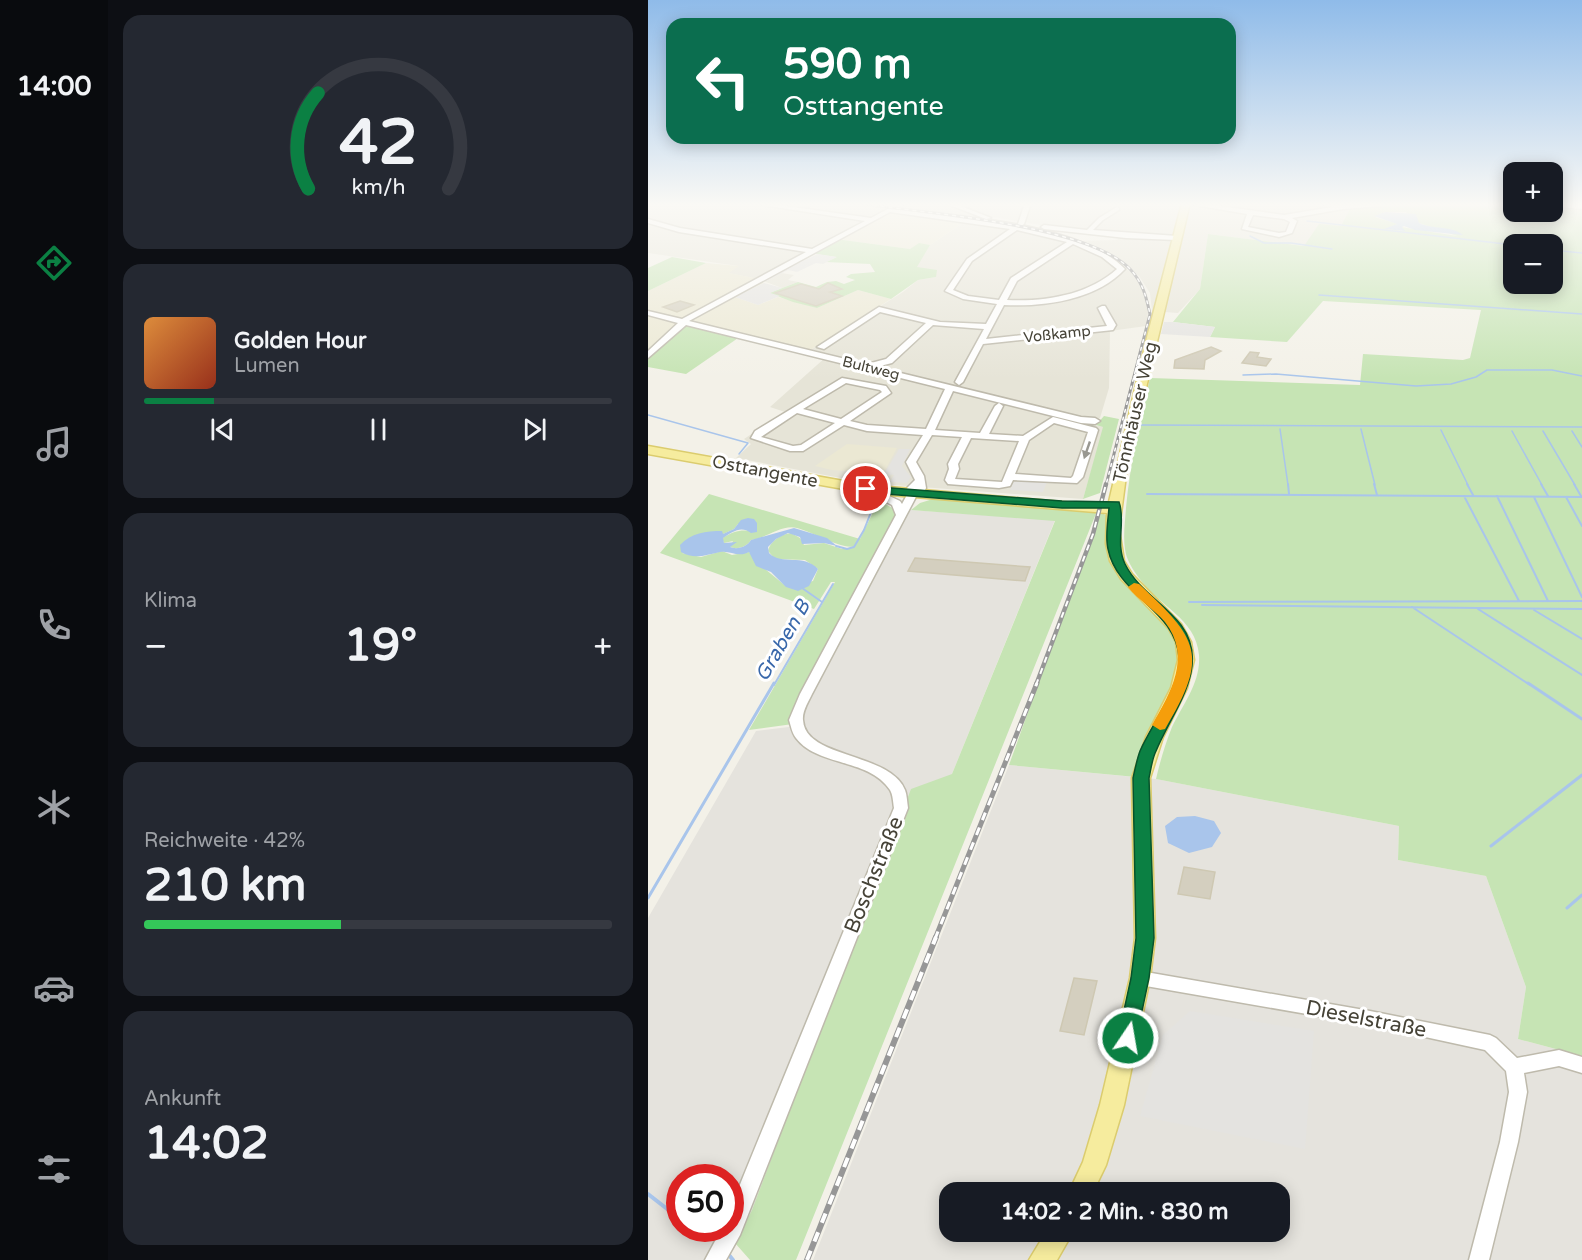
<!DOCTYPE html>
<html lang="de">
<head>
<meta charset="utf-8">
<style>
  :root { --surface:#171b24; --page:#242831; --text:#f1f3f6; --muted:#9ea1a6; --line:#363941; --accent:#0b8043 }
  body { margin:0; font-family:"Varela Round",sans-serif; background:var(--page); color:var(--text); height:100vh; display:flex; flex-direction:column; font-size:22px; white-space:nowrap }
  * { box-sizing:border-box; margin:0 }
  p { font-size:20px; color:var(--muted) }
  .icon { flex:none; width:33px; height:33px; fill:none; stroke:currentColor; stroke-width:2; stroke-linecap:round; stroke-linejoin:round }
  .map { position:relative; flex:1; overflow:hidden }
  .details { display:flex; flex-direction:column; gap:15px; padding:15px; background:#0d0f14; width:540px }
  .details>* { flex:none }
  .guide { position:absolute; left:18px; top:18px; width:570px; height:126px; border-radius:18px; box-shadow:0 3px 15px #0003; background:#0b6e4f; color:#fff; overflow:hidden }
  .buttons { position:absolute; left:855px; top:162px; display:grid; gap:12px }
  .buttons a { display:grid; place-items:center; width:60px; height:60px; border-radius:12px; background:var(--surface); box-shadow:0 3px 15px #0003; font-size:30px }
  .speed { position:absolute; left:18px; top:1164px; display:flex; gap:12px; font-size:30px; font-weight:700; text-align:center }
  .speed>* { display:grid; place-content:center; width:78px; height:78px; border-radius:50%; background:var(--surface); box-shadow:0 3px 15px #0003; line-height:1 }
  .speed .limit { border:9px solid #d22; background:#fff; color:#111 }
  .pin { position:absolute; display:grid; place-items:center; width:51px; height:51px; color:#fff; margin:-26px; border:3px solid #fff; border-radius:50%; box-shadow:0 2px 6px #0007 }
  .me { position:absolute; width:66px; margin:-33px; rotate:12deg; stroke-linejoin:round; filter:drop-shadow(0 0 4px #0008) }
  .turn { display:flex; align-items:center; gap:21px; height:126px; padding:0 18px; font-size:27px }
  .turn .icon { width:78px; height:78px; stroke-width:2.5 }
  .turn b { display:block; font-size:42px; line-height:51px }
  .big { font-size:45px; font-weight:700; line-height:1.1 }
  .details .widget { flex:1; display:flex; flex-direction:column; justify-content:center; gap:9px; min-width:0; padding:0 21px; border-radius:18px; background:var(--page) }
  .details .dial { align-items:center; gap:0 }
  .dial svg { height:156px; overflow:visible; fill:none; stroke:var(--line); stroke-width:7; stroke-linecap:round; text-anchor:middle }
  .dial text { fill:var(--text); stroke:none }
  .song { display:flex; align-items:center; gap:18px }
  .cover { width:72px; height:72px; border-radius:9px; background:linear-gradient(135deg,hsl(30 70% 55%),hsl(10 70% 35%)) }
  .played { height:6px; border-radius:3px; background:linear-gradient(90deg,var(--accent) 15%,var(--line) 15%) }
  .keys { display:flex; justify-content:space-around; direction:ltr }
  .heat { display:flex; justify-content:space-between; align-items:center; font-size:33px; direction:ltr }
  .charge { height:9px; border-radius:4px; background:linear-gradient(90deg,#34c759 42%,var(--line) 0) }
  .trip { position:absolute; left:291px; top:1182px; width:351px; height:60px; border-radius:18px; background:var(--surface); box-shadow:0 3px 15px #0003; font-weight:700; line-height:60px; text-align:center }
  main { display:flex; flex:1; min-height:0 }
  .menu { display:flex; flex-direction:column; width:108px; justify-content:space-around; align-items:center; background:#090b0e; color:var(--muted) }
  .menu .icon { width:42px; height:42px }
  .menu .active { color:var(--accent) }
  .menu b { font-size:27px; color:var(--text) }
  .map>svg:first-child { display:block }
</style>
</head>
<body>
<main>
<nav class="menu">
<b>14:00</b>
<svg class="icon active" aria-label="directions" viewBox="0 0 24 24"><path d="M12 3l9 9-9 9-9-9zM9 14v-3h6M13 9l2 2-2 2"/></svg>
<svg class="icon" aria-label="music" viewBox="0 0 24 24"><path d="M9 18V5l10-2v13"/><circle cx="6" cy="18" r="3"/><circle cx="16" cy="16" r="3"/></svg>
<svg class="icon" aria-label="phone" viewBox="0 0 24 24"><path d="M5 4h4l2 5-3 2q2 4 5 5l2-3 5 2v4C11 20 4 13 5 4z"/></svg>
<svg class="icon" aria-label="climate" viewBox="0 0 24 24"><path d="M12 3v18M4 7l16 10M4 17L20 7"/></svg>
<svg class="icon" aria-label="car" viewBox="0 0 24 24"><path d="M5 17H2v-5l4-1 3-4h7l3 4 3 1v5h-3M9 17h6M6 11h13"/><circle cx="7" cy="17" r="2"/><circle cx="17" cy="17" r="2"/></svg>
<svg class="icon" aria-label="filters" viewBox="0 0 24 24"><path d="M4 7h16M4 17h16"/><circle cx="9" cy="7" r="2"/><circle cx="15" cy="17" r="2"/></svg>
</nav>
<section class="details">
<div class="widget dial"><svg viewBox="0 0 100 80">
<path d="M14 69A42 42 0 1 1 86 69"/>
<path d="M14 69A42 42 0 0 1 19 20" stroke="#0b8043"/>
<text x="50" y="56" font-size="32" font-weight="700">42</text>
<text x="50" y="72" font-size="11">km/h</text>
</svg></div>
<div class="widget">
<div class="song"><i class="cover"></i><div><b>Golden Hour</b><p>Lumen</p></div></div>
<div class="played"></div>
<div class="keys"><svg class="icon" aria-label="previous" viewBox="0 0 24 24"><path d="M18 5L8 12l10 7zM5 5v14"/></svg><svg class="icon" aria-label="pause" viewBox="0 0 24 24"><path d="M8 5v14M16 5v14"/></svg><svg class="icon" aria-label="next" viewBox="0 0 24 24"><path d="M6 5l10 7-10 7zM19 5v14"/></svg></div>
</div>
<div class="widget"><p>Klima</p>
<div class="heat"><a>−</a><b class="big">19°</b><a>+</a></div>
</div>
<div class="widget"><p>Reichweite · 42%</p><b class="big">210 km</b><div class="charge"></div></div>
<div class="widget"><p>Ankunft</p><b class="big">14:02</b></div>
</section>
<div class="map">
<svg width="934" height="1260" viewBox="0 0 934 1260">
  <rect width="100%" height="100%" fill="#f3f1e8"/>
  <!-- residential -->
  <path fill="#e6e4d7" d="M0,203H203L243,209L127,272L146,275L140,280L150,282L134,288L110,279L80,273L90,266L0,253Z
    M260,203H376V208H381L383,203H436L468,207L474,203H743L703,207L693,227L657,246L560,234L552,289L530,313L504,311L502,293L491,276L458,253L430,241L468,240L478,235L410,228L346,217L337,220L254,207Z
    M321,219L382,229L453,252L483,272L499,295L501,306L498,326L462,331L461,388L452,418L447,421L422,420L456,427L435,499L219,483L88,458L103,444L96,439L137,412L122,407L178,357L159,352L255,292L270,280L288,277L268,267L282,245Z"/>
  <!-- industrial -->
  <path fill="#e5e3dd" fill-rule="evenodd" d="M263,510L407,520L304,774L104,1210L78,1260H0V918L108,731L149,726L148,720L253,514ZM32,1178H82V1228H32Z
    M361,765L508,779L751,826L750,860L838,876L878,987L870,1039L934,1056V1260H165ZM302,1192H632V1232H302Z"/>
  <!-- education -->
  <path fill="#ebe8d3" d="M244,211L319,220L282,245L271,244L262,249L188,239Z
    M58,263L91,266L81,273L111,279L116,283L87,297L110,305L130,297L169,308L210,290L243,299L159,352L34,321L0,353V291Z
    M199,444L249,448L235,474L184,470L167,466Z"/>
  <!-- green -->
  <path fill="#c6e4b4" fill-rule="evenodd" d="M772,203H865L866,212H904L905,206L934,208V1056L870,1039L878,987L838,876L750,860L751,826L508,779C512,762 517,744 524,727C535,704 553,682 551,655C548,618 510,606 491,578C485,570 478,559 477,549C475,536 477,522 478,508C482,464 492,421 502,378L712,385L715,354L815,360L822,358L833,310L675,301L639,342L562,337L567,327L525,322L552,289L560,234L656,246L671,224L693,226L703,207ZM737,212H758L771,223L809,236L753,227L756,231L738,229L750,224L727,217ZM866,244H904V284H866Z
    M188,239L262,249L271,243L282,245L269,267L289,270L288,277L270,280L243,299L210,290L169,308L145,302L121,293L150,282L168,287L179,282L188,281L196,284L207,280L198,277L203,274L227,272L222,264L178,262L188,257L161,253Z
    M24,257L58,263L0,291V268Z
    M34,321L93,336L38,374L0,367V353Z
    M456,416L471,419L452,493L435,499L455,427L448,425Z
    M61,494L212,539L231,500L249,511L145,713V724L101,730L187,582H183L166,609L12,553ZM90,524L109,532C94,529 88,530 74,538L76,543L85,541L82,547C89,550 99,547 103,540C117,539 134,524 149,528C167,533 187,547 207,547L194,549L176,543L156,545L152,538L143,533C133,534 122,541 120,551L127,559L157,560L170,569L165,581L139,587L117,569L101,552L84,555L74,551L53,557L34,553L86,529Z
    M285,499L449,511L148,1260H102L87,1243L104,1210L263,789L304,774L407,521L263,510L272,503Z
    M452,511L460,517V545L518,620L532,644V672L488,777L361,765Z"/>
  <!-- parking -->
  <path fill="#e4e3e0" d="M170,254L189,257L175,264L168,263L149,272L140,270L119,281L115,280Z
    M116,283L134,288L122,293L132,296L110,305L87,297Z
    M516,322H525L567,327L562,337L513,334Z
    M251,449H262L254,466L263,477L259,483L242,482L246,475L236,474Z
    M366,480L399,482L395,492L362,490Z
    M542,1011L666,1031L657,1149L492,1116L515,1035Z"/>
  <!-- water -->
  <path fill="#a9c5eb" d="M737,212L768,214L771,223C785,230 803,225 815,235L767,230L756,226L754,227L757,231L736,229L749,224L726,216Z
    M100,518L106,519L109,523V532L103,533C93,525 84,532 75,538L76,543L89,542L82,547C89,550 99,547 103,540L146,528L179,538L189,546L176,543L154,544L152,537L140,533L128,539L120,547L121,553C134,566 155,553 170,569L161,586L150,591L138,587L123,572L108,566L101,552C90,558 82,550 72,552C58,555 46,560 33,552L32,545C43,533 58,531 74,531L75,534L86,529L93,520Z
    M547,816L566,821L573,833L564,847L541,853L520,843L517,826L529,817Z"/>
  <g fill="none" stroke-linecap="round" stroke-linejoin="round">
    <!-- stream-far3 -->
    <path stroke="#a9c5eb" stroke-width="1.5" d="M659,221L866,245
      M602,236L616,243H643L684,249
      M904,250L934,253
      M671,295L934,314
      M595,375L628,374L768,386L803,384L828,377L839,370H904L934,376
      M0,415L100,443L91,454
      M493,425L934,427
      M632,429L640,485
      M713,429L727,485
      M793,430L820,485
      M864,431L894,485
      M895,431L927,485
      M924,431L934,447"/>
    <!-- stream-far2 -->
    <path stroke="#a9c5eb" stroke-width="2" d="M640,484L641,494
      M726,484L729,495
      M819,484L825,495
      M893,484L900,496
      M926,484L933,496
      M499,494L934,497
      M816,496L871,601
      M849,496L900,601
      M886,497L934,597
      M918,497L934,526
      M188,546L199,549L206,547L216,530L227,502
      M154,588L174,602
      M541,602L934,601
      M554,605L934,609
      M764,607L882,685
      M830,609L934,675
      M886,610L934,639
      M126,685L185,584"/>
    <!-- stream-far1 -->
    <path stroke="#a9c5eb" stroke-width="3" d="M880,683L934,719
      M843,846L934,775
      M0,898L126,683
      M919,908L934,895"/>
    <!-- stream -->
    <path stroke="#a9c5eb" stroke-width="4" d="M0,1194L32,1219
      M81,1255L85,1260"/>
  </g>
  <!-- building -->
  <path fill="#d4cfbf" stroke="#cec8b2" stroke-width="1.5" d="M180,283L194,289L182,292L194,296L168,306L127,293L153,284L171,289Z
    M32,301L46,305L29,312L15,307Z
    M563,347L573,351L557,360L556,369L526,368L527,360Z
    M602,352L611,353L609,357L623,359L618,366L594,363Z
    M267,558L382,567L377,581L260,571Z
    M536,867L567,872L562,899L530,894Z
    M426,978L449,981L436,1035L412,1031Z"/>
  <g fill="none" stroke-linecap="round" stroke-linejoin="round">
    <!-- minor casing -->
    <g stroke="#bebaac" stroke-width="3">
      <path id="minor" d="M0,203H4L0,205Z
        M102,203H117L223,218L251,203H258L248,209C310,216 432,223 477,269C448,300 397,307 356,305L338,339L459,326L450,308L454,306H457L468,325L465,330L335,344L315,382L311,385L307,382L336,329L285,325L244,363L228,367L433,417L447,418L452,421L447,424L433,423L305,391L287,430L332,433L347,406L351,403L355,406L341,434L375,436L405,417L448,428L450,430L435,477L429,483L365,480L362,486L351,488L300,484L297,480L301,469L300,464L314,437L284,435L268,462L276,476L278,488L277,490H269L270,493L164,694C161,701 154,711 155,720C157,759 242,752 257,790C259,795 259,802 260,808L92,1235L78,1260H57L74,1228H82V1209L246,808C245,802 245,795 242,790C221,758 170,767 148,738C144,733 143,726 141,720L152,694L248,515L244,505L213,489L214,487H222L252,501L254,504L260,493L259,488L267,480L258,462L275,435L219,431L196,425L155,451H142L103,438L107,431L194,378L238,386L243,393L202,421L219,425L278,429L297,389L38,325L0,358V351L30,323L0,315V311L34,319L158,252L31,232L0,223V219L32,228L164,249L217,221ZM242,212L362,229L319,259L297,291L315,299L349,304L338,324L292,322L231,307L169,347L176,349L232,312L278,323L238,359L223,363L222,365L41,321ZM369,230L419,242L363,278L351,300L320,296L305,290L324,261ZM425,244L454,257L469,269C440,295 397,302 359,300L369,281ZM198,383L232,390L234,392L193,419L155,409ZM149,413L187,423L153,445L145,446L113,437ZM406,423L440,432L425,476L423,478L367,474L381,440ZM323,438L371,441L354,482L307,479L311,469L310,464Z
        M297,203H305L343,218L338,219Z
        M377,203H383L376,224L373,226L370,224Z
        M535,203H550L636,215L684,207L669,203L695,205L749,203L746,205L695,209L644,218L649,221L644,233L631,237L594,229L599,214ZM605,215L636,219L642,222L638,232L631,233L600,227Z
        M904,203L934,205V209L904,206Z
        M469,207L471,208V210L455,220L445,230L529,236L532,238L529,240L478,238L396,229L393,227L396,225L439,230L451,218Z
        M492,971L722,1011L842,1035L848,1038L869,1058L911,1050L934,1057V1073L911,1066L876,1073L879,1092L870,1142L841,1260H821L852,1142L861,1092L858,1071L837,1050L722,1025L492,985L486,983L484,978L486,973Z"/>
    </g>
    <!-- major casing -->
    <g stroke="#dbcc6e" stroke-width="3">
      <path id="major" d="M534,203H542L479,468L471,529L476,561L484,574L533,624L543,642L546,660L539,688L515,737L502,778L507,938L502,978L476,1105L458,1165L445,1192H421L435,1162L452,1105L482,978L487,938L484,778L498,737L523,688L530,660L528,642L521,629L473,579L462,561L458,544L459,513L218,493L0,454V446L218,485L460,506L498,341Z
        M398,1232H425L409,1260H381Z"/>
    </g>
    <!-- minor -->
    <use href="#minor" fill="#fff" fill-rule="evenodd"/>
    <!-- major -->
    <use href="#major" fill="#f6ec9e" fill-rule="evenodd"/>
    <!-- rail-far3 casing -->
    <g stroke="#979797" stroke-width="3">
      <path id="rail-far3" d="M209,203C274,213 438,224 482,269C495,283 498,296 502,314L458,485"/>
    </g>
    <!-- rail-far2 casing -->
    <g stroke="#979797" stroke-width="4.5">
      <path id="rail-far2" d="M388,685L445,534L458,484"/>
    </g>
    <!-- rail-far1 casing -->
    <g stroke="#979797" stroke-width="5">
      <path id="rail-far1" d="M287,939L389,683"/>
    </g>
    <!-- rail casing -->
    <g stroke="#979797" stroke-width="6">
      <path id="rail" d="M159,1260L288,937"/>
    </g>
    <!-- rail-far3 -->
    <use href="#rail-far3" stroke="#fff" stroke-width="1.5" stroke-dasharray="4" stroke-linecap="butt"/>
    <!-- rail-far2 -->
    <use href="#rail-far2" stroke="#fff" stroke-width="2" stroke-dasharray="6" stroke-linecap="butt"/>
    <!-- rail-far1 -->
    <use href="#rail-far1" stroke="#fff" stroke-width="3" stroke-dasharray="8" stroke-linecap="butt"/>
    <!-- rail -->
    <use href="#rail" stroke="#fff" stroke-width="4" stroke-dasharray="10" stroke-linecap="butt"/>
  </g>
  <!-- one-way arrows -->
  <defs><path id="oneway-solid" d="M-6-.8H1V-3.2L6.5 0L1 3.2V.8H-6Z" transform="scale(1.5)"/></defs>
  <use fill="#999891" href="#oneway-solid" transform="translate(439 450) rotate(109)"/>
  <!-- sky -->
  <linearGradient id="sky" x2="0" y2="1"><stop stop-color="#8fbbe9"/><stop offset="0.54" stop-color="#faf9f5"/><stop offset="1" stop-color="#faf9f5" stop-opacity="0"/></linearGradient>
  <rect width="934" height="379" fill="url(#sky)"/>
  <!-- route -->
  <path fill="#0b8043" stroke="#07532c" stroke-width="1.5" d="M218,486L414,501L471,502C478,521 467,543 477,564C490,590 516,603 533,625C564,667 524,711 508,751C504,759 503,769 501,778L506,938L501,978L487,1044L480,1047L473,1044L470,1038L483,978L488,938L485,778C487,769 489,759 492,751C503,725 533,687 531,658C529,611 469,595 460,549C457,537 460,521 461,508H414L213,492L212,489Z"/>
  <!-- slow -->
  <path fill="#f59e0b" d="M486,583L491,584C550,639 562,655 517,729L512,730L504,725C523,692 544,657 517,622C506,609 490,600 480,587Z"/>
  <g text-anchor="middle" dominant-baseline="central" stroke-width="6" stroke-linejoin="round" paint-order="stroke">
    <!-- far-street labels -->
    <g font-size="15" fill="#464337" stroke="#fff">
      <text transform="translate(409 334) rotate(-6)">Voßkamp</text>
      <text transform="translate(223 368) rotate(14)">Bultweg</text>
    </g>
    <!-- street labels -->
    <g font-size="18" fill="#464337" stroke="#fff">
      <text transform="translate(487 412) rotate(-77)">Tönnhäuser Weg</text>
      <text transform="translate(117 471) rotate(11)">Osttangente</text>
    </g>
    <!-- water labels -->
    <g font-size="20" font-style="italic" fill="#3867aa" stroke="#fff">
      <text transform="translate(135 641) rotate(-60)">Graben B</text>
    </g>
    <!-- near-street labels -->
    <g font-size="21" fill="#464337" stroke="#fff">
      <text transform="translate(226 875) rotate(-68)">Boschstraße</text>
      <text transform="translate(718 1019) rotate(11)">Dieselstraße</text>
    </g>
  </g>
</svg>
<div class="buttons">
<a>+</a>
<a>−</a>
</div>
<div class="speed"><div class="limit">50</div></div>
<div class="pin" style="left:218px;top:489px;background:#d93025"><svg class="icon" aria-label="arrive" viewBox="0 0 24 24"><path d="M6 21V4h12l-3 4 3 4H6"/></svg></div>
<svg class="me" style="left:480px;top:1038px" viewBox="-20 -20 40 40"><circle r="17" fill="#0b8043" stroke="#fff" stroke-width="3"/><path d="M0-11L8 9 0 5-8 9z" fill="#fff"/></svg>
<div class="trip">14:02 · 2 Min. · 830 m</div>
<div class="guide">
<div class="turn"><svg class="icon" aria-label="left" viewBox="0 0 24 24"><path d="M17 20v-9H6M10 6l-5 5 5 5"/></svg><div><b>590 m</b>Osttangente</div></div>
</div>
</div>
</main>
</body>
</html>
